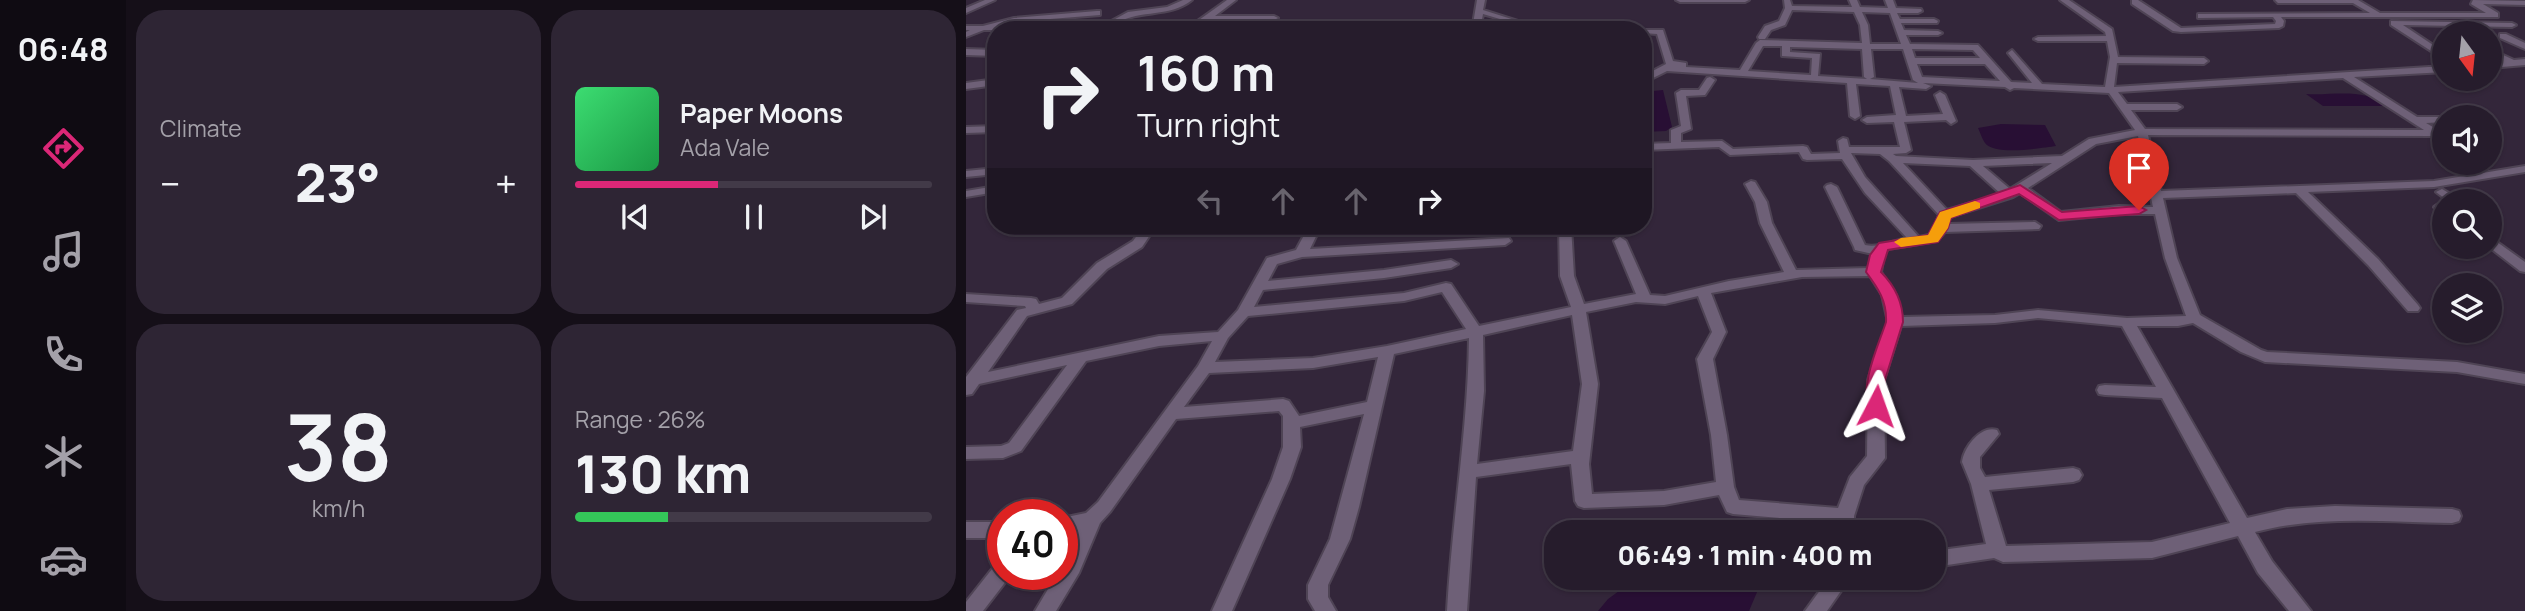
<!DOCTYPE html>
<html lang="en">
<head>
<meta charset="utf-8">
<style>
  :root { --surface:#261c2c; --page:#2e2534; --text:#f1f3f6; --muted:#a4a1a9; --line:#423a48; --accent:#db2777 }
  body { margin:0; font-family:Manrope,sans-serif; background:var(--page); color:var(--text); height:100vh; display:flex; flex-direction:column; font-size:26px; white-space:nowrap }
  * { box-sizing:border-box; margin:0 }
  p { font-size:23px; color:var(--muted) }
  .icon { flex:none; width:38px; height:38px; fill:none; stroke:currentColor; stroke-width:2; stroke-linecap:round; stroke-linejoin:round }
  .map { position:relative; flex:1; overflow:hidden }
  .sheet { display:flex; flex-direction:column; gap:10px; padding:10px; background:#150f18; width:840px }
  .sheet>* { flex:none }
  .top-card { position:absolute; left:21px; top:21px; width:665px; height:214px; border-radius:28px; box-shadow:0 2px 5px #0004,0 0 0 2px var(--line); background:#261c2c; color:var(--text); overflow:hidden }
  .needle { width:46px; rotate:165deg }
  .controls { position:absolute; left:1466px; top:21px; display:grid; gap:14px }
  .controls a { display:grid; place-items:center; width:70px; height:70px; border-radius:50%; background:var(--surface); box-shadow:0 2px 5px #0004,0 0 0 2px var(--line); font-size:35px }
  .speed { position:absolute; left:21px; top:499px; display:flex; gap:14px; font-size:35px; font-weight:700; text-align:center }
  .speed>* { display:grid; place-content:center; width:91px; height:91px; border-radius:50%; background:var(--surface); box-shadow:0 2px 5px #0004,0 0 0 2px var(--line); line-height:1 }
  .speed .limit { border:10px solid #d22; background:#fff; color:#111 }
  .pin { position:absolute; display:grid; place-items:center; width:60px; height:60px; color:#fff; margin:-72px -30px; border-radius:50% 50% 50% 0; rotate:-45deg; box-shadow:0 0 7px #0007 }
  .pin .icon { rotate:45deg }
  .me { position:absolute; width:77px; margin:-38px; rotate:4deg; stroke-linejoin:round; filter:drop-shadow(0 0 5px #0008) }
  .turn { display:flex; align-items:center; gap:24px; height:147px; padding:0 35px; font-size:32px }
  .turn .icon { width:91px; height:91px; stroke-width:2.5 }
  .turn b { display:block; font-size:49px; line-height:60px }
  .lanes { display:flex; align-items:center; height:66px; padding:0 35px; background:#0003; justify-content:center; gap:35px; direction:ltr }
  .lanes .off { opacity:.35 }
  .big { font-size:52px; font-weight:800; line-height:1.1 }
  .sheet .card { flex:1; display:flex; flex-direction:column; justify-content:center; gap:10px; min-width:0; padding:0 24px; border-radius:28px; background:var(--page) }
  .sheet .dial { align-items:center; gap:0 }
  .dial b { font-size:91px; line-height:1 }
  .song { display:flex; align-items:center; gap:21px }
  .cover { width:84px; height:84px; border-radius:10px; background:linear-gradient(135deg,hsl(140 70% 55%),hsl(140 70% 35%)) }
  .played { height:7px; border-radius:4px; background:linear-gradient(90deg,var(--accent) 40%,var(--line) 40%) }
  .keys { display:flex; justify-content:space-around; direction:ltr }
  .heat { display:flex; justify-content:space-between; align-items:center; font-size:38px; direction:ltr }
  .charge { height:10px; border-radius:5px; background:linear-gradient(90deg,#34c759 26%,var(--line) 0) }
  .sheet .tiles { flex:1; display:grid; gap:10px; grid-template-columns:repeat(2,1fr) }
  .trip { position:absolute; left:578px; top:520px; width:402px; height:70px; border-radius:28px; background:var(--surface); box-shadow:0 2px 5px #0004,0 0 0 2px var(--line); font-weight:800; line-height:70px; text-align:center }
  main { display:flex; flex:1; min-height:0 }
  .tab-bar { display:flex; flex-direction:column; width:126px; justify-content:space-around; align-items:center; background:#0f0b12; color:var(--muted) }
  .tab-bar .icon { width:49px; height:49px }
  .tab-bar .active { color:var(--accent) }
  .tab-bar b { font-size:32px; color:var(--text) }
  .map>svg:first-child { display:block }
</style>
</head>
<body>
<main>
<nav class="tab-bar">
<b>06:48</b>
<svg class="icon active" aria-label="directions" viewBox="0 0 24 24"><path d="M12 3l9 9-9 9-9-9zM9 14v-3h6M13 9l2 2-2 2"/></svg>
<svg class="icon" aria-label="music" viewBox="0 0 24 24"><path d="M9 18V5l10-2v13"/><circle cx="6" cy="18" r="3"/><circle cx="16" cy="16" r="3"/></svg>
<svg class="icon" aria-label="phone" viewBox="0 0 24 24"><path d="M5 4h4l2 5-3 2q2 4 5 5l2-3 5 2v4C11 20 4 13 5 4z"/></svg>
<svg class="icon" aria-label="climate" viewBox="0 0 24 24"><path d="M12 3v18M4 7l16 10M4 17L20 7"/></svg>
<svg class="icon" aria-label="car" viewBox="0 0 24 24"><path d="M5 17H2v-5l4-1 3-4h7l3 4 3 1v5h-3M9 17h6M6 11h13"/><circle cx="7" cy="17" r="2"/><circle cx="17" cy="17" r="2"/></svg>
</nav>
<section class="sheet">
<div class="tiles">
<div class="card"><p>Climate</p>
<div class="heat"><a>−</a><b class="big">23°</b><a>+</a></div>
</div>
<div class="card">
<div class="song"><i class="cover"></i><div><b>Paper Moons</b><p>Ada Vale</p></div></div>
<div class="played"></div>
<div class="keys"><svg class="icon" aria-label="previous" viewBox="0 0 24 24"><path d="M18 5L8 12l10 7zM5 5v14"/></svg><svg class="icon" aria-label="pause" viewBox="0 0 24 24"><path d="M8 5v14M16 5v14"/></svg><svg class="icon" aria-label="next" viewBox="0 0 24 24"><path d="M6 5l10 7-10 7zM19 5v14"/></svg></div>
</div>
<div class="card dial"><b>38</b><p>km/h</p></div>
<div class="card"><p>Range · 26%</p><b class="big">130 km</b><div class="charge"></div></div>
</div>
</section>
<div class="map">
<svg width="1559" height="611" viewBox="0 0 1559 611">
  <rect width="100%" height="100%" fill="#33263a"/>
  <!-- water -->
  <path fill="#280f34" d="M697,90L706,127L700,131L677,132V92Z
    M1340,94C1366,96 1399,87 1419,106H1357Z
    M1035,124L1079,125L1090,146C1075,148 1029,156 1019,143C1016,139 1014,132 1012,128Z
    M671,578H797L783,611H632L642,599Z"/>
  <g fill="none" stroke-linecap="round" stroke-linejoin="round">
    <!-- minor casing -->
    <g stroke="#4f4455" stroke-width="4">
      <path id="minor" d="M19,0H29L0,13V8Z
        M217,0H226C204,18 175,9 151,23L190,22V26H187L56,30L60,28L140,24L162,12L201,7Z
        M261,0H270L249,16H308L312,18L308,20H242L229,30H219Z
        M511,0H519L517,10L555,22L611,30L564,28L517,14L514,30H506Z
        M710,0H783L779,2H714Z
        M818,0H824L826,6L886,7L883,0H891L894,7L922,8L919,0H927L930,8L955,9L956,11L952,13H931L934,19H968L972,21L971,23H935L938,30L972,31L976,33L972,35H940L944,44L1012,45L1045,82L1066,83L1042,53L1046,50L1076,84L1139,87L1144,57L1141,41H1072L1068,39L1072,37L1140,36L1139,32L1094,0H1103L1146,29L1152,57L1238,58L1242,61L1238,64L1151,63L1148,87L1479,66V72L1388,77L1451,117H1483H1479V122L1460,123L1479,134V142L1467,136L1182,135L1195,191L1468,181L1559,166V172L1468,187L1342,192L1412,259L1452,305L1454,308L1452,311H1442L1402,265L1330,193L1197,198L1211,258L1234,315L1295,350L1301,352L1491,362L1559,374V384L1491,372L1299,362L1275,352L1227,323L1212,326H1171L1281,518L1321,509L1369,506L1486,509L1493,511L1495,516L1493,521L1486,523C1419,522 1354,515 1289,532L1306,561L1345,611H1323L1292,573L1272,536L1186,558L1037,562L1028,558L968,567V551L1020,544L1005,484L996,462C998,447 1015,425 1031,430L1033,434L1014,457V468L1019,477L1107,468L1113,470L1116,475L1113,480L1107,482L1023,490L1040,546L1186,542L1264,523L1196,398L1139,395L1133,394L1131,390L1133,386L1139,385L1190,387L1156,326L1072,318L1029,323L935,326L918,380L919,458L898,485L888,516V532H870V523L767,514L761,512L753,495L698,505L618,508L612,506L609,501L605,464L510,477L501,611H481C486,519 502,430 503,338L428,354L393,507L384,539L362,585V597L370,611H349L342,599V585L364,539L398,414L334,427L335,447L324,479L266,611H246L306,479L317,447V416L313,411L210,419L144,512L134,523L113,573L90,611H69L91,574H96V566L112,530L96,533V518L120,513L132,502L232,366L246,341L193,346L120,361L55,451L37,458L0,459V447L35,446L43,443L101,365L13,384L6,394L0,395V377L51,310L60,308L59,306L0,302V294L65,298L70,299L73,304L96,298L131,263L167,241L178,226H190L176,247L141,269L106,304L61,316L22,372L193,336L252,332L272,310L301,258L330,250L343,226H355L344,249L543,238L545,241L539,245L336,257L311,264L302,281L418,270L485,260L492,264L485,268L418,278L297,290L288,307L438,293L480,283L485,284L513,326L605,307L594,276L593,226H605L608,276L618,304L670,294L648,241L654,237L660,241L684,295L699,296L763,281L818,272L794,223L789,202L779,184L785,181L789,182L801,202L806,223L830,270L902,268L907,254L889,250L888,247L859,187L861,185L865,184L871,187L899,245C912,248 927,241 941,238L899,193L876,159L841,160L837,159L833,152L764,155L753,147L677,150V144L705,143V130L715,126L710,93L715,90H733L741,78L744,77L749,80L739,95L720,96L725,129L715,133V142L756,141L767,149L837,146L841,147L845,154L874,153L872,141L877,138L881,139L883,147H934L928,122L901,123L896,120L901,117L930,115L924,86L890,84L894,116L889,119L884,116L881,83L701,71L677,83V76L700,64L691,34L677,33V30H674H697L707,61L720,63V67L774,70L790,43L794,40L896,43L894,25L888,12L826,10L819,25L805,30L799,39H793L792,37L799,26L813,21L819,8ZM896,12L924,13L935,44H904L902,25ZM797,46H816V56L846,58L845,75L782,71ZM824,47L896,49L898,77L901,79L852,76L854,54L824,52ZM905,49H937L947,80L952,83L904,79L908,77ZM946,49L1007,50L1014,58H949ZM951,64H1019L1034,81L956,77ZM1377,78L1458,130L1179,129L1165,110H1211L1216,107L1211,104H1161L1152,92ZM957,83L1039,87L1044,90L1048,88L1143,93L1169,130L1123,139L1096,156L1007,160L930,156L927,154L940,153L945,150L938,122L980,120L985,124L990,121L979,95L974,92L969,95L977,114L940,116L933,87L960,89L965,86ZM1172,136L1187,207L1153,206L1095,212L1062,188L1130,144ZM885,153L914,154L923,161L973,215L969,227L963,235L953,237L899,177ZM937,163L1004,166L1035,194L981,210ZM1086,163L1044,189L1017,166ZM1054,193L1093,220L1153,214H1189L1199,258L1220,316L1161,318L1072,310L1029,315L936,317L930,295L915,272L918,255L922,249L971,241L979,232L1073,229L1075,226L1069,222L982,224L984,217L1047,197ZM904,276L916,295L922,322L902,380L901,456L884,477L872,508L773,500L768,487L761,435L747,359L760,332L745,293L836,277ZM476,292L500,329L421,346L347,358L249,362L262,338L282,316L438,301ZM732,296L746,332L731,359L745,435L750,482L698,491L626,494L623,464L632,384L620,312L670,302L699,304ZM606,315L616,384L607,451L511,464L518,391L517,335ZM412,357L401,402L333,416L323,401L317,399L218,407L243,373L347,368Z
        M1166,0H1172L1215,28L1309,24L1310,21L1307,17L1232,18V14H1235L1404,13L1387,3H1312L1309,0H1392L1414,13H1520L1505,4L1507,0L1559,1V5L1517,4L1532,13V17H1315L1318,21L1317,26L1313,28L1215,32L1207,31L1166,4Z
        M131,11H134V15L48,22L31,27L45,30H18L0,37V32L4,30H0V26H17L48,18Z
        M1425,21L1546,23L1550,25L1546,27L1437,25L1479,53V60L1425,25Z
        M1534,34H1540L1559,43V49L1534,38Z
        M0,49L30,50V56L0,55Z
        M1524,49L1548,60L1559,59V65L1524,68V62L1536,61L1524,55Z
        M30,79V85L0,89V83Z
        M30,126V132L0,133V127Z
        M30,168V174L0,177V171Z
        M30,186V192L0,197V191Z
        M1476,189L1496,201H1482L1470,192Z
        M1474,203H1479V214L1468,207Z
        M1524,237L1559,262V272L1554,271L1523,247Z
        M0,522H37V538H0Z
        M37,562V574H45L44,576L17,611H0V602L30,564Z
        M863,578H884L861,611H839Z"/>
    </g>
    <!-- minor -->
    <use href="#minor" fill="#6e6077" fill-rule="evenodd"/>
  </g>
  <!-- route -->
  <path fill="#db2777" stroke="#8e194d" stroke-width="2" d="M1054,185L1096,212L1173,206L1180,210L1173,214L1093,220L1053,194L985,218L982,228L972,242L922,250L915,272C929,286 937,302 937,322L919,380V406L916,410H904C892,388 913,344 920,322C921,301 912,288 900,272L904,255L913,243L962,235L974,212Z"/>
  <!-- slow -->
  <path fill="#f59e0b" d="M1009,201L1014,203V208L985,218L982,228L972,242L935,247L928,242L935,238L962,235L974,212Z"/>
</svg>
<div class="controls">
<a><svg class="needle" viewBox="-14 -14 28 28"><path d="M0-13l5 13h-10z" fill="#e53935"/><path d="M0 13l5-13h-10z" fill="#a4a1a9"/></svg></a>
<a><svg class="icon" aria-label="sound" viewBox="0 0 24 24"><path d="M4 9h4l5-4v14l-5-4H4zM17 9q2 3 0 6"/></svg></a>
<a><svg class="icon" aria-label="search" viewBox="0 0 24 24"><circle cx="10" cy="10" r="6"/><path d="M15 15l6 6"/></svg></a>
<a><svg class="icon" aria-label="layers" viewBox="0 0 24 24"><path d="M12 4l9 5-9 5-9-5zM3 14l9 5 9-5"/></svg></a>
</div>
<div class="speed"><div class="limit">40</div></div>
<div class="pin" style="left:1173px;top:210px;background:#d93025"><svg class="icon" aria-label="arrive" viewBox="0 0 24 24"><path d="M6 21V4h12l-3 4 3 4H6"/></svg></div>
<svg class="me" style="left:910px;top:406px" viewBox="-20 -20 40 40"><path d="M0-17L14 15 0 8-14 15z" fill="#db2777" stroke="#fff" stroke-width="4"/></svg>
<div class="trip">06:49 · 1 min · 400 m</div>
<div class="top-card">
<div class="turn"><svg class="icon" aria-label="right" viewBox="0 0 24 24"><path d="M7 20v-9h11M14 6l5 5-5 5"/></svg><div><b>160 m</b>Turn right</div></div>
<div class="lanes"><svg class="icon off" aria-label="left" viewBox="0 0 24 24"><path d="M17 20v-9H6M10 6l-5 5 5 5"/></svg><svg class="icon off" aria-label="ahead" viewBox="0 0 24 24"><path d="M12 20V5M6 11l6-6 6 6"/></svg><svg class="icon off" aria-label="ahead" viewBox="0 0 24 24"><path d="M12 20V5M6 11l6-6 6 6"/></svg><svg class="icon" aria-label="right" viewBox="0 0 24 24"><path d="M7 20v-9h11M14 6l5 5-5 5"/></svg></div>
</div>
</div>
</main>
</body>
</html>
